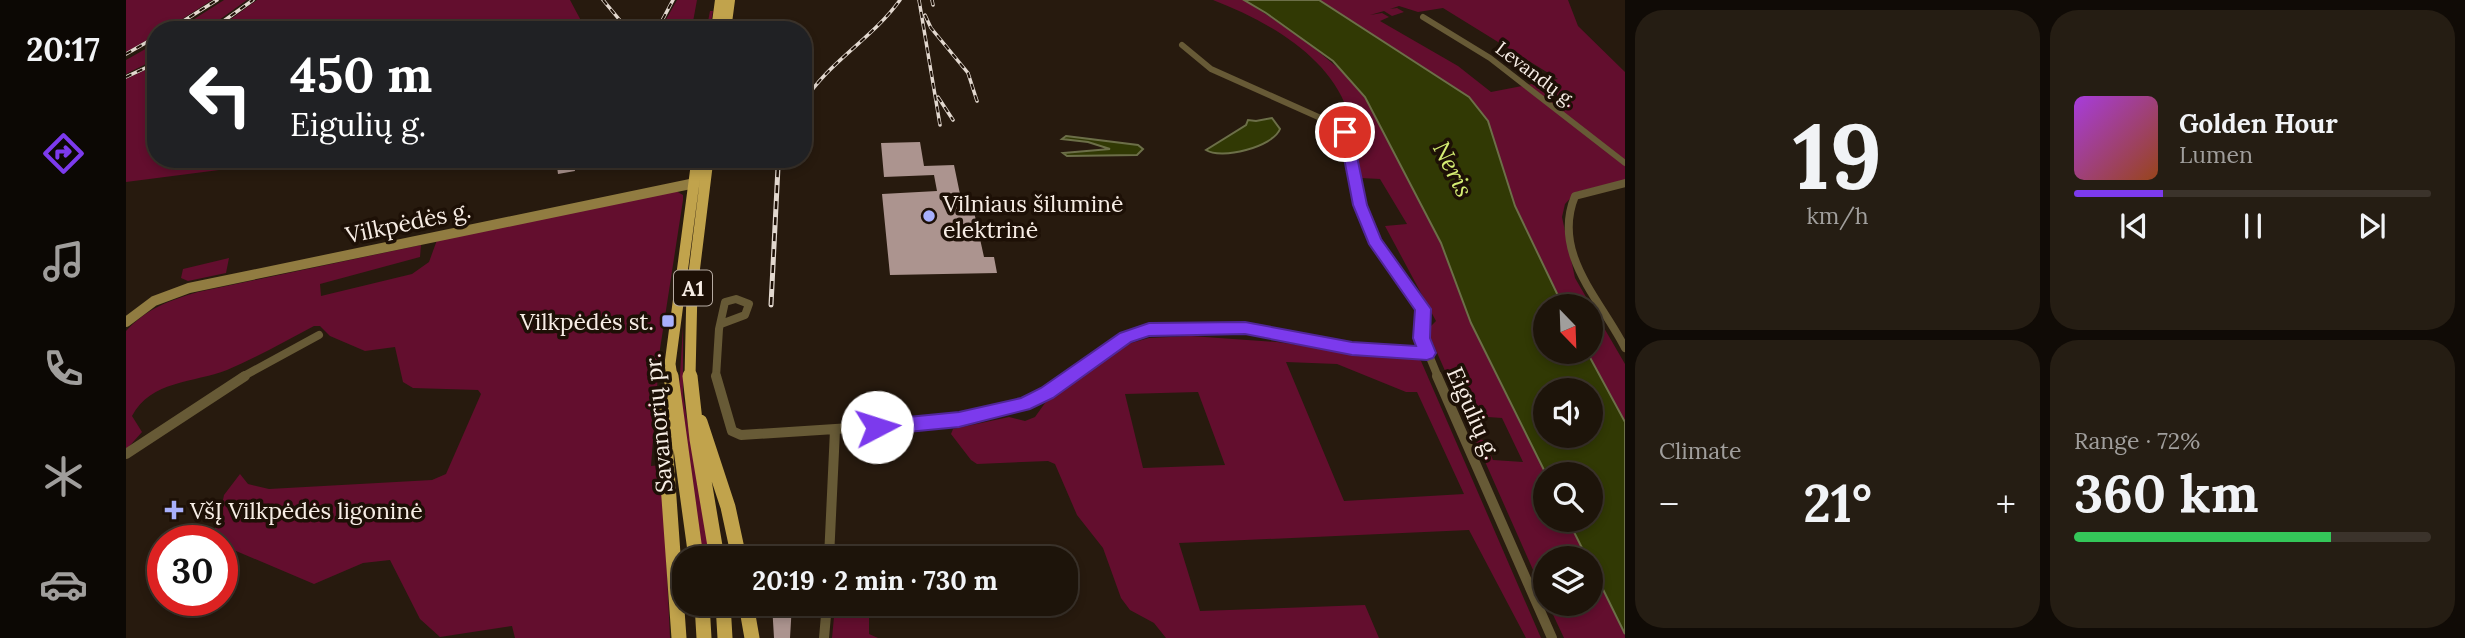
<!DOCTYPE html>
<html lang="en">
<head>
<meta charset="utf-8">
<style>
  :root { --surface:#1d140a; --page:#251d13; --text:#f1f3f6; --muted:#a09e9c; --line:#3b332b; --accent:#7c3aed }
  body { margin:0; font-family:Lora,serif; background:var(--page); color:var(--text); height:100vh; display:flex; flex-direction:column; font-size:26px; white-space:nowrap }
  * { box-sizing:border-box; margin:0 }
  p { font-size:23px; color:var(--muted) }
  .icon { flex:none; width:38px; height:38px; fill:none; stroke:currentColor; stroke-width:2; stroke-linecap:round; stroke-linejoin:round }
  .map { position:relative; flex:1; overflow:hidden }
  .sheet { display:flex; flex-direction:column; gap:10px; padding:10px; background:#100b06; width:840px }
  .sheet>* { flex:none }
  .banner { position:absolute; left:21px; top:21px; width:665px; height:147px; border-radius:28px; box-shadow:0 4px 10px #0003,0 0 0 2px var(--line); background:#202124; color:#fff; overflow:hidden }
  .needle { width:46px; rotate:157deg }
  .buttons { position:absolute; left:1407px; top:294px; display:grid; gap:14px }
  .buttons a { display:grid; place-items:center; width:70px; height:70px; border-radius:50%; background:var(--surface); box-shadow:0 4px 10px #0003,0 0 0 2px var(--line); font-size:35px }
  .speed { position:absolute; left:21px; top:525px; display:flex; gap:14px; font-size:35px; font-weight:700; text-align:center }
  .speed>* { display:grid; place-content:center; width:91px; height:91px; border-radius:50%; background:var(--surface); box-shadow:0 4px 10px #0003,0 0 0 2px var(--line); line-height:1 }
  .speed .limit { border:10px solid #d22; background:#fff; color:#111 }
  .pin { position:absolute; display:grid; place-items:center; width:60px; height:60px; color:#fff; margin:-30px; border:4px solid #fff; border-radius:50%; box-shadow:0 2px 7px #0007 }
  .me { position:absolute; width:77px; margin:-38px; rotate:85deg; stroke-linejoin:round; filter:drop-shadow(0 0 5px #0008) }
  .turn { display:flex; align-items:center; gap:24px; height:147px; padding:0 28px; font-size:32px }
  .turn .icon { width:91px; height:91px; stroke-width:2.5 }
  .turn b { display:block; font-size:49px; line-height:60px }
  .big { font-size:52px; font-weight:800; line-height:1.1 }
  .sheet .widget { flex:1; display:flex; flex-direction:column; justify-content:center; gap:10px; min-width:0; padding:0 24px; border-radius:28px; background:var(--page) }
  .sheet .dial { align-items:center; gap:0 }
  .dial b { font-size:91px; line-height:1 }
  .song { display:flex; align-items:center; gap:21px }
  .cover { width:84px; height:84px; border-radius:10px; background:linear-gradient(135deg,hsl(280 70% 55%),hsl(20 70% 35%)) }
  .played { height:7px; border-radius:4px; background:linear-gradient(90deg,var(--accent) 25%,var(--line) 25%) }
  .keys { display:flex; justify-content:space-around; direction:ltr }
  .heat { display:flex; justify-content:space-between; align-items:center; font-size:38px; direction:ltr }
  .charge { height:10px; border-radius:5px; background:linear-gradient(90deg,#34c759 72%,var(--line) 0) }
  .sheet .tiles { flex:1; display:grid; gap:10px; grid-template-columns:repeat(2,1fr) }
  .trip { position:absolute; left:546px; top:546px; width:406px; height:70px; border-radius:28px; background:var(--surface); box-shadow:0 4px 10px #0003,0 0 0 2px var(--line); font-weight:800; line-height:70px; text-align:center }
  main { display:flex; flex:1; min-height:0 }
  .tabs { display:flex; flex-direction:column; width:126px; justify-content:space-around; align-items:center; background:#0c0804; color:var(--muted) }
  .tabs .icon { width:49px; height:49px }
  .tabs .selected { color:var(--accent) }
  .tabs b { font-size:32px; color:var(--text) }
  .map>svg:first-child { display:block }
</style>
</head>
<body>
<main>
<nav class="tabs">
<b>20:17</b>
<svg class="icon selected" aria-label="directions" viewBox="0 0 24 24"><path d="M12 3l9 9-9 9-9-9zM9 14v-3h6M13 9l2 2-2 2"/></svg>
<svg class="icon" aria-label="music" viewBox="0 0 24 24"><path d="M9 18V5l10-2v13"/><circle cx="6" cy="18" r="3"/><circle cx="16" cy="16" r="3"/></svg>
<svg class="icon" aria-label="phone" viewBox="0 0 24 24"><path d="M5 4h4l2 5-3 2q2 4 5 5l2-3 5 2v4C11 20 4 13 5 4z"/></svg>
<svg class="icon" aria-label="climate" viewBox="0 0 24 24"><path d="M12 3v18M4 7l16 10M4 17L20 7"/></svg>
<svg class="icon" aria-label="car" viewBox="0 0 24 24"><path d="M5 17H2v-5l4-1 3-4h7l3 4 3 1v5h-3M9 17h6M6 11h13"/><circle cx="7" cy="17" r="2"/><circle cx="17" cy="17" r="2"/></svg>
</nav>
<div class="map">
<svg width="1499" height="638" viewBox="0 0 1499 638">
  <rect width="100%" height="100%" fill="#271a0e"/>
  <!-- green -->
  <path fill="#630e2e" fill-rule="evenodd" d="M0,0H86L39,30H30V35L0,52Z
    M98,0H121L79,30H51Z
    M131,0H444L460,30H90Z
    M551,0H571L566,27H581L584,11H587L584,28L534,30Z
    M1087,0H1118L1175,37L1219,74L1239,97L1248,114L1315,243L1345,323L1420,474L1419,520H1442L1461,558H1419V597L1349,439L1358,440L1367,460L1397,462L1376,418L1347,416L1354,433L1346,432L1305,339V326L1310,321L1259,226L1281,224L1254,179L1235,178C1230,156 1228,131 1221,109C1201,54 1139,20 1087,0Z
    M1193,0H1442L1452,26L1499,72V180L1450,192L1439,204L1436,217L1449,278L1499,364V422L1461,352H1465V306H1437L1389,206L1362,121L1343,97ZM1273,6L1292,12L1317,8L1432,79L1365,92L1332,66L1254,21L1263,17L1256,13L1244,15L1258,11L1266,16L1278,12L1271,8L1264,9Z
    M30,43V59L0,74V60Z
    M30,65V159H179L0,182V79Z
    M550,191L557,195V200L534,349L525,466L536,465L544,638H389L386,626L314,637L294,619L264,560L237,563L188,584L96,545V541L81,539L92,524L98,495L114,474L122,484L143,489L306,480L320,474L355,394L352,390L287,388L277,382L269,347L239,351L204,336L194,326H188C159,341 130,358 101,370C68,383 25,380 6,416L16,432L0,450V331C20,309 44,300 72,292L295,245L294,257L194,284L195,296L286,274L303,262L311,240Z
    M103,258L100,273L62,281L55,278L57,269Z
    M557,326V395L584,558H577L553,391Z
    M1065,336L1151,342L1241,355L1287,357L1295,361L1415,638H1400L1343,530L1053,543L1074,611L1239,605L1253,638H1040L1028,623L1004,610L995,598L977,548L951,515L929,464L922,461L851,464L845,460L825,434L827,429L883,417L899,421L909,417L919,403L1002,344L1023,338ZM1160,362L1211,364L1280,392H1291L1338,494L1218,501ZM1072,392L1099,465L1017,468L999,394Z
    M1465,565L1499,634V638H1438L1422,604H1465Z
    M743,614V634L752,638H706L708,617Z"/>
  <!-- water -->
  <path fill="#313904" stroke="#6c6f48" stroke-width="2" fill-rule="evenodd" d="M1118,0H1193L1343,97L1362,121L1389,206L1437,306H1419V352H1461L1499,422V634L1465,565V558H1461L1442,520H1465V474H1420L1345,323L1315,243L1239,97L1207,61L1140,13ZM1419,390H1465V436H1419Z
    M1146,118L1154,129C1147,147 1095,160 1080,150L1120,125L1122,120L1130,121Z
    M940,136L1012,145L1017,149L1011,155L941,156L937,153L984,149L962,142L936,139Z"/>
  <!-- building -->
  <path fill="#ac948f" d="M794,142L798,166L828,165L835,199L845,198L858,257H868L871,273L764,275L756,194L811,191L808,175L758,177L755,143Z
    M430,159H447L449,171L432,174Z
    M646,604H666L664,638H648Z"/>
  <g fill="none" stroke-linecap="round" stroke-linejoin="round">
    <!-- minor-far2 -->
    <path stroke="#675a36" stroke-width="6" d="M1297,17L1364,58L1499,163
      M1056,45L1085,69L1217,128L1226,168"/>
    <!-- minor-far1 -->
    <path stroke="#675a36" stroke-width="8" d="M1226,167L1234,205L1248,241L1297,309L1296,338L1312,377
      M1499,183L1449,196C1425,254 1475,300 1499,348
      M116,377L193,335
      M590,377L593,329L599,302L610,299L623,304L619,315L595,324
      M943,377L1000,337L1023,330L1119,328L1225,349L1301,353"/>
    <!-- minor -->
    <path stroke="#675a36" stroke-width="10" d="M590,376L606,431L615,435L817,422L898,404L921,393L945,376
      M1311,376L1426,638
      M0,454L119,376
      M703,558L709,430
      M698,638L701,604"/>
    <!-- secondary -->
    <path stroke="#917c41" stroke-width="10" d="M0,322L28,301L63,288L574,182"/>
    <!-- trunk-far2 -->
    <path stroke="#c1a34c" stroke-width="10" d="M590,30L594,0
      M600,30L604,0
      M570,168L571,159
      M581,168L582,159"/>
    <!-- trunk-far1 -->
    <path stroke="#c1a34c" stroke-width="11" d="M546,377L544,364L570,167
      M564,377L566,289L581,167"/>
    <!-- trunk -->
    <path stroke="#c1a34c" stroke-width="15" d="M545,376L570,558
      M564,376L571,439L591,558
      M541,396L540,456L553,638
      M574,422L602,507L613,558
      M576,604L578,638
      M597,604L599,638
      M620,604L626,638"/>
    <!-- rail-far1 casing -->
    <g stroke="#e2d8cf" stroke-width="3.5">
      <path id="rail-far1" d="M477,0L502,30
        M793,0L814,125
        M806,0L807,5
        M799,15L805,28L842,73L851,101
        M43,30L91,0
        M85,30L127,0
        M531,30L547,0
        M0,54L30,37
        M0,77L30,63
        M812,97L827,120
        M677,103C702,62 746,39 774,0
        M542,159L544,164
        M652,168V159"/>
    </g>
    <!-- rail casing -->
    <g stroke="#e2d8cf" stroke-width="5">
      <path id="rail" d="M645,305L652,167"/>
    </g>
    <!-- rail-far1 -->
    <use href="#rail-far1" stroke="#1d1006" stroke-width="2" stroke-dasharray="6" stroke-linecap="butt"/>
    <!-- rail -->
    <use href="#rail" stroke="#1d1006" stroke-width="2.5" stroke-dasharray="8" stroke-linecap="butt"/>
  </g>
  <!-- route -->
  <path fill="#7c3aed" stroke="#51269a" stroke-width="2" d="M1219,128L1226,132L1241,205L1255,239L1305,309L1304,338L1310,353L1307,358L1301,360L1226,355L1119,334L1023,336L1005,342L927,398L904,409L833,427L751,435L745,432L743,427L745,422L751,420L833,412L895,398L915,388L994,333L1023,323L1119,322L1226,342L1290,346L1287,338L1289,310L1243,244L1227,205L1213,132Z"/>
  <!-- markers -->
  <g fill="#a8b0fc" stroke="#1d1006" stroke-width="2.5">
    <circle cx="803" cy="216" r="7"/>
    <rect x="535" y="314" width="14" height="14" rx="3.5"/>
    <path d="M44.5 499.5h7v7h7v7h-7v7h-7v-7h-7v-7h7z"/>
  </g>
  <g text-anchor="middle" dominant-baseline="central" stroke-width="7" stroke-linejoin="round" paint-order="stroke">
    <!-- far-street labels -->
    <g font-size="19" fill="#f7ede5" stroke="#1d1006">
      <text transform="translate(1410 74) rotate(37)">Levandų g.</text>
    </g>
    <!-- shield labels -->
    <rect fill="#1d1006" stroke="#b6aba2" stroke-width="2" x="548" y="270.5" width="38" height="35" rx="5"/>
    <g font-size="21" font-weight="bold" fill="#f7ede5">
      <text x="567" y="288">A1</text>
    </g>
    <!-- poi labels -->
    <g font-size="23" fill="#f7ede5" stroke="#1d1006" text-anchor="start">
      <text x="817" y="203">Vilniaus šiluminė<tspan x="817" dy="26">elektrinė</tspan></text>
      <text x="528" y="321" text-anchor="end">Vilkpėdės st.</text>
      <text x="64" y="510">VšĮ Vilkpėdės ligoninė</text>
    </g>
    <!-- street labels -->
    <g font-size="23" fill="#f7ede5" stroke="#1d1006">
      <text transform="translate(282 222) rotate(-12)">Vilkpėdės g.</text>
      <text transform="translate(1348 413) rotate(66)">Eigulių g.</text>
      <text transform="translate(532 423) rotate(-95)">Savanorių pr.</text>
    </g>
    <!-- water labels -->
    <g font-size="24" font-style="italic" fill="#d6ee73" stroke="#1d1006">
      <text transform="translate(1327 169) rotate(63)">Neris</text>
    </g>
  </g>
</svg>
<div class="buttons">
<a><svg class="needle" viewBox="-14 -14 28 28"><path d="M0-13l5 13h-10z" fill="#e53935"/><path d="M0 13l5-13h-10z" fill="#a09e9c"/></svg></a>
<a><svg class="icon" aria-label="sound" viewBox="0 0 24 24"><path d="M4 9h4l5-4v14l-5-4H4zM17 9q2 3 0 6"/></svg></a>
<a><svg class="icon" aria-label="search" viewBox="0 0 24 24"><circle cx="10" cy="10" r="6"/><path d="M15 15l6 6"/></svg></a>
<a><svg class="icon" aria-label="layers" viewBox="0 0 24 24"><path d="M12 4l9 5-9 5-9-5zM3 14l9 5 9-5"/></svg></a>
</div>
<div class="speed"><div class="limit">30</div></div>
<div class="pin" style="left:1219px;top:132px;background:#d93025"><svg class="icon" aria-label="arrive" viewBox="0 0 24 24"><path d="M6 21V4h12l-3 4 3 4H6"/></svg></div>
<svg class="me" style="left:751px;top:427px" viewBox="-20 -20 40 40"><circle r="19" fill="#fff"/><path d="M0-13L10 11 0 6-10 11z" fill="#7c3aed"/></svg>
<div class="trip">20:19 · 2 min · 730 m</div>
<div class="banner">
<div class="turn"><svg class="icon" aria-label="left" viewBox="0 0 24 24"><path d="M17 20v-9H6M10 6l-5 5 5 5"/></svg><div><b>450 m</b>Eigulių g.</div></div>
</div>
</div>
<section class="sheet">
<div class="tiles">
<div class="widget dial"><b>19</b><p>km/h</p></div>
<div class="widget">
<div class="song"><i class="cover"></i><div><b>Golden Hour</b><p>Lumen</p></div></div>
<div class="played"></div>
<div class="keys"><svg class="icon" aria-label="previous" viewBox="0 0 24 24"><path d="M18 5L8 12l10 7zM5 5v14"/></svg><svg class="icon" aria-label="pause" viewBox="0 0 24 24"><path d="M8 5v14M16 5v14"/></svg><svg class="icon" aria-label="next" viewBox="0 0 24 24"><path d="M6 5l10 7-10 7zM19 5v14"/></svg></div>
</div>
<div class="widget"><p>Climate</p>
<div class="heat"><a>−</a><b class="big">21°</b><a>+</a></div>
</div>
<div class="widget"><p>Range · 72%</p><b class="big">360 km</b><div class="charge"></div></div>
</div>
</section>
</main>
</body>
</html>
